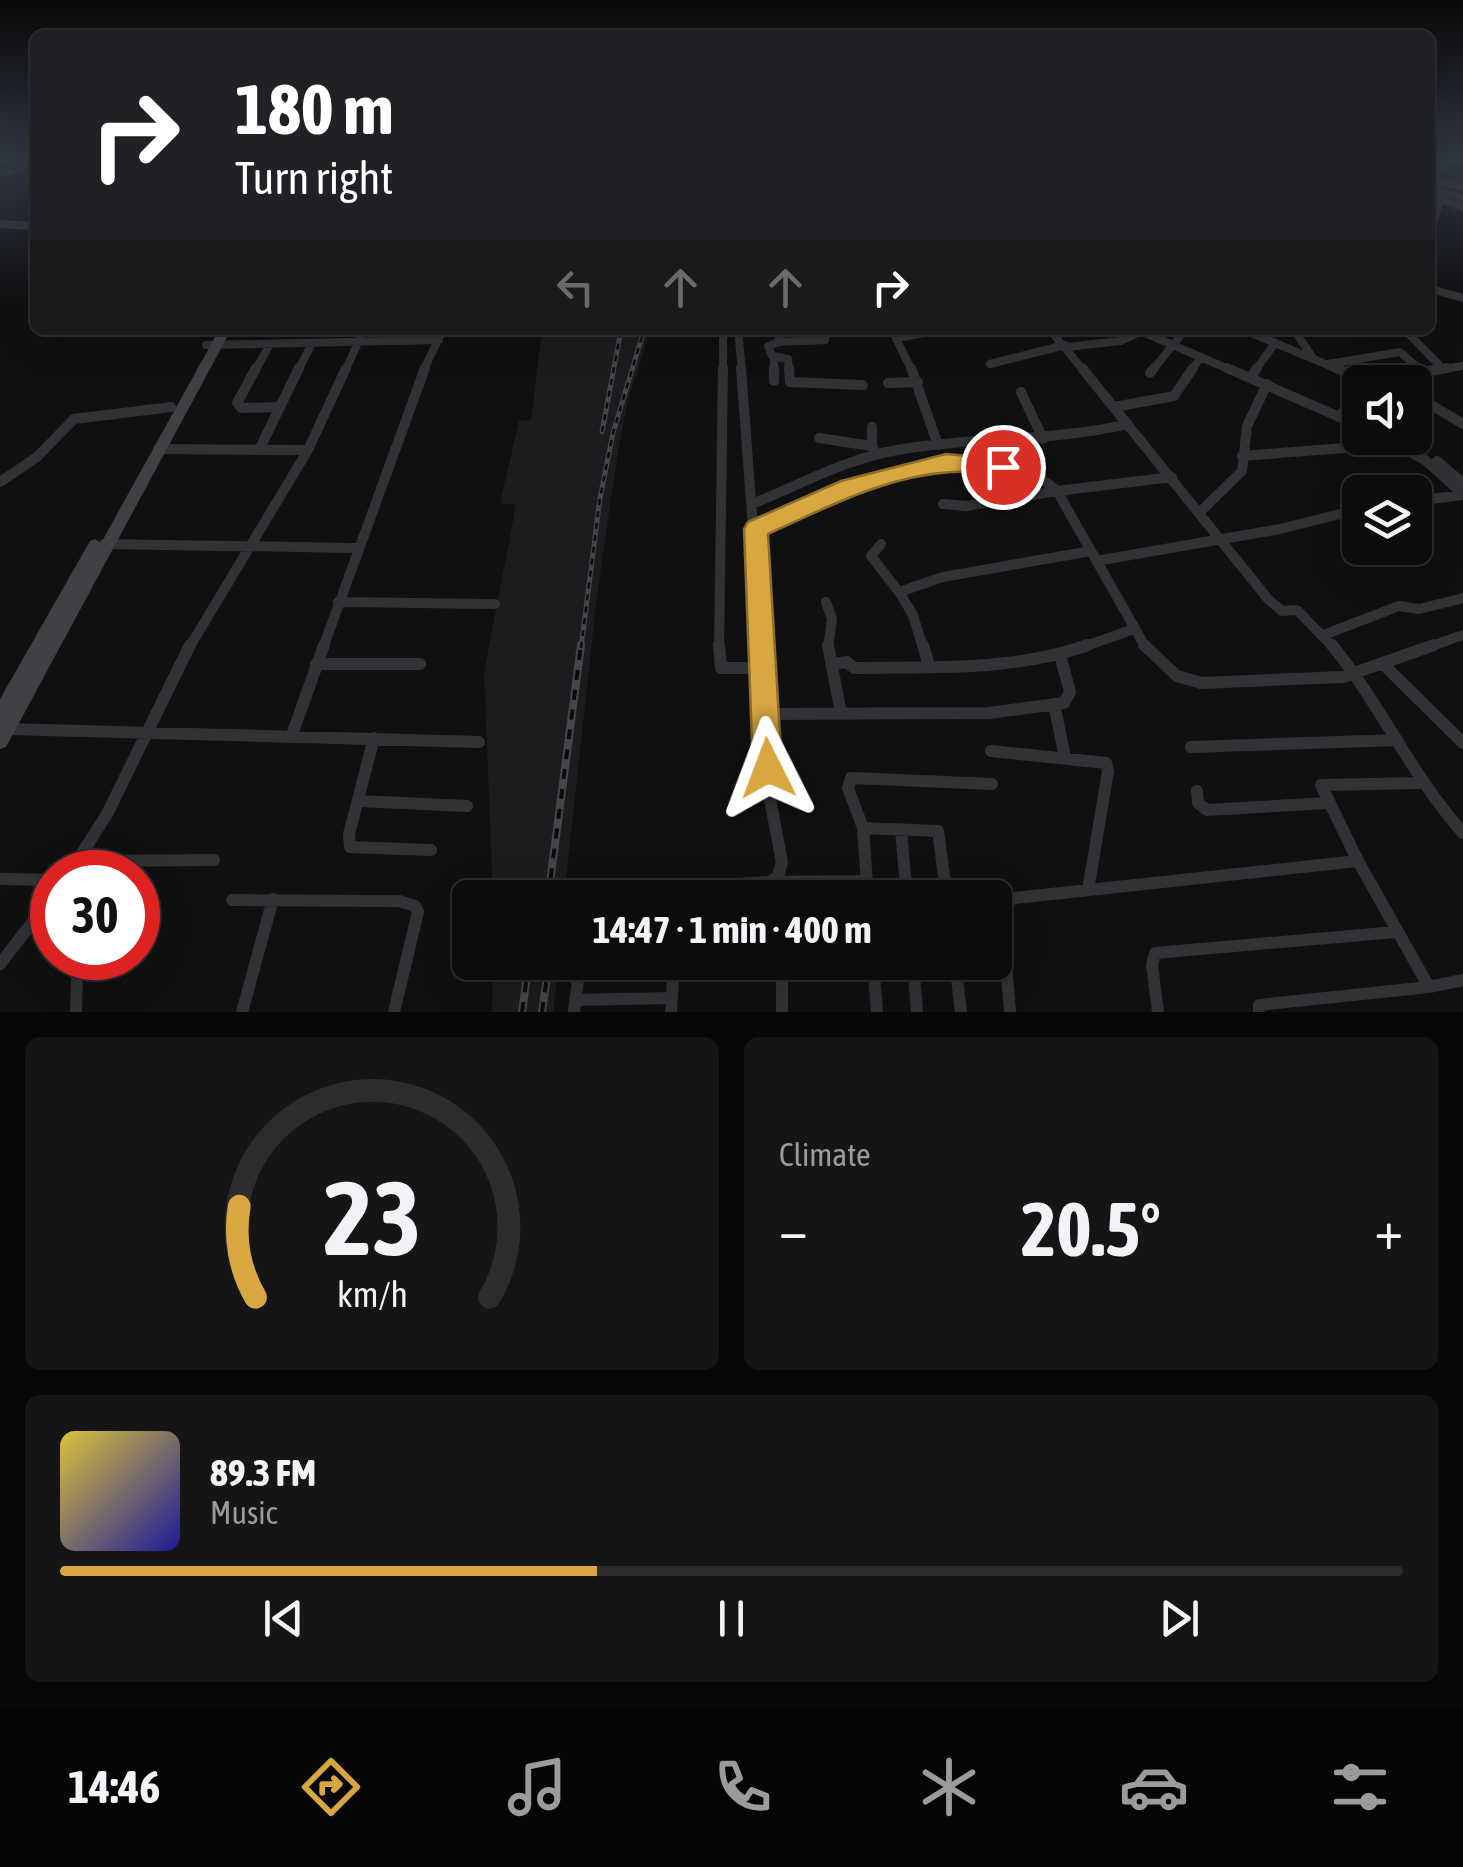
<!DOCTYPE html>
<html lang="en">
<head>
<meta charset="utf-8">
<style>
  :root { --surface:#0c0c0d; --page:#151516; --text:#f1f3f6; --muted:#9a9b9d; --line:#2c2c2e; --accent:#d8a740 }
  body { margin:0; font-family:"Asap Condensed",sans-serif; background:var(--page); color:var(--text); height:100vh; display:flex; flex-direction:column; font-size:38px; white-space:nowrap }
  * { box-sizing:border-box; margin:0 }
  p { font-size:32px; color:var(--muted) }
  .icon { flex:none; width:55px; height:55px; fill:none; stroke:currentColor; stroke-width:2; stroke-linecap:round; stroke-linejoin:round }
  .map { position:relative; height:1012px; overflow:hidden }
  .side { display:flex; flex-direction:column; gap:25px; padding:25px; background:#070707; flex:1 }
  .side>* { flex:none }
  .top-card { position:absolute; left:30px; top:30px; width:1405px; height:305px; border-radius:15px; box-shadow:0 10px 40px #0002,0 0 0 2px var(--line); background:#202124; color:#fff; overflow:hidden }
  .tools { position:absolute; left:1342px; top:365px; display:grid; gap:20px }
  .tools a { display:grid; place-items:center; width:90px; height:90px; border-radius:15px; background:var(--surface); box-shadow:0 10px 40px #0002,0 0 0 2px var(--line); font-size:50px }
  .speed { position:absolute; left:30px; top:850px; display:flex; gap:20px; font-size:50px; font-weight:700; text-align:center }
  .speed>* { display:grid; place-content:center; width:130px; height:130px; border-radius:50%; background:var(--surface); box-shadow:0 10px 40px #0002,0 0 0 2px var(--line); line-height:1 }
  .speed .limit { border:15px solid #d22; background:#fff; color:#111 }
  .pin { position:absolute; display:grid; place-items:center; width:85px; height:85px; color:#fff; margin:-42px; border:5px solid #fff; border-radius:50%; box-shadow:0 2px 10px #0007 }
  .me { position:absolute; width:110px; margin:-55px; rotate:357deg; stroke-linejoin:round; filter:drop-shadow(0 0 8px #0008) }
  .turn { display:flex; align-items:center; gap:35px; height:210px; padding:0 40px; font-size:45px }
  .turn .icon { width:130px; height:130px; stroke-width:2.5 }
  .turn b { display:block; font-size:70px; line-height:85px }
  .lanes { display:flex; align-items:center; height:95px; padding:0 40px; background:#0003; justify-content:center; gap:50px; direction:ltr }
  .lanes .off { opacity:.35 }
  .big { font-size:75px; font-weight:700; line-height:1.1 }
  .side .card { flex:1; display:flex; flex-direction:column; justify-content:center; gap:15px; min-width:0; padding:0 35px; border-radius:15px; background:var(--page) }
  .side .dial { align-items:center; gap:0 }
  .dial svg { height:260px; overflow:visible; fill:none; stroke:var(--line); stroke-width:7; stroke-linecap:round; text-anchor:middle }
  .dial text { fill:var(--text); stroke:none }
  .song { display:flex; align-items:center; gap:30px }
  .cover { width:120px; height:120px; border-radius:15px; background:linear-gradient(135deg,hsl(50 70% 55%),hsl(240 70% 35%)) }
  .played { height:10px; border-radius:5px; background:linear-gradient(90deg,var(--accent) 40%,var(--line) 40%) }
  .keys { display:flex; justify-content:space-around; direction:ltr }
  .heat { display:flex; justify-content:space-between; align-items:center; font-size:55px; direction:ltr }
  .side .tiles { flex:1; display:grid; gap:25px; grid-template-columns:1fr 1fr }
  .card:last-child { grid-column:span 2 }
  .trip { position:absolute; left:452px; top:880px; width:560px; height:100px; border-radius:15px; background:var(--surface); box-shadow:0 10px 40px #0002,0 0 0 2px var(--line); font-weight:700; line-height:100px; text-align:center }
  .tabs { display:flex; height:160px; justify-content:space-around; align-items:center; background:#050505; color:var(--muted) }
  .tabs .icon { width:70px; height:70px }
  .tabs .selected { color:var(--accent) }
  .tabs b { font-size:45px; color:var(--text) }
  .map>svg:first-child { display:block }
</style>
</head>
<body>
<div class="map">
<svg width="1463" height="1012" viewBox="0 0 1463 1012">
  <rect width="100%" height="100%" fill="#101011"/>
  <!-- built -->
  <path fill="#1c1c1e" d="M542,330H650L628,401L618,451L597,596L564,897L493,898L484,672L516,505L500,503L519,421L531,420Z
    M493,963H559L553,1012H492Z"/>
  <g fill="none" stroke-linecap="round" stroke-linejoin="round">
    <!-- street-far2 -->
    <path stroke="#313235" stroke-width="8" d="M1430,174L1452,160
      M1430,179L1463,188
      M1430,188L1463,198
      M1430,197L1463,207
      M0,224L35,226
      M1430,230L1440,200
      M1430,289L1463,298
      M738,330L742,371
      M778,330L780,342L768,346L772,356L788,359L789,371
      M892,330L912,371
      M1050,330L1084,371
      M1138,330L1233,371
      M1244,330L1342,371
      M1294,330L1313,358
      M1405,330L1443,369
      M897,338L940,330
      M780,342L825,340L827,330
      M206,345L439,340
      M1067,347L1121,341L1142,331
      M774,356V371
      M990,364L1065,345
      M1328,364L1400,352L1422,371
      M255,371L270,344
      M298,371L312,343
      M345,371L364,330
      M423,371L443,330
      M723,371V330
      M1152,371L1185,330
      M1191,371L1201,357
      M1255,371L1275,343
      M1431,371L1463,366"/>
    <!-- street-far1 -->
    <path stroke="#313235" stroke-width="10" d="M256,368L237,403L241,408L280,407
      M741,368L762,648
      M774,368V381
      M789,368L790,382L863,385
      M911,368L938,445
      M1082,368L1268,599L1282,611L1297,610L1334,648
      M1227,368L1360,426L1344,448L1242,456
      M1336,368L1366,381L1447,368
      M1419,368L1423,372
      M1150,373L1154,368
      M1251,377L1257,368
      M888,383L918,382
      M1021,392L1043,439
      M1415,395L1463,424
      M1114,407L1174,396L1193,368
      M1339,417L1360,389
      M872,427V446
      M819,438L872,446L876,455
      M1384,438L1425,460L1463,494
      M158,449L308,450
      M259,450L299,368
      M1437,461L1463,483
      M0,482L37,457L74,419L171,407
      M1415,501L1463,495
      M752,504C799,485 846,459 897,450C974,436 1052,442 1128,424
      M943,504L966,506L1057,491
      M1200,512L1242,471L1247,426L1267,384
      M756,529L849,487L946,462C957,467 965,464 977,464C1014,461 1030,468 1057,491
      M104,544L358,548
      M881,544L871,556L899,592L943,577L1091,551
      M1096,561L1280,529L1360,509
      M899,592L913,615L923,648
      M338,602L495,604
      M826,602L832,619L828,648
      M1326,634L1399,606L1419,609L1463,598
      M189,648L308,450L346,368
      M323,648L425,368
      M719,648L723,368
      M1080,648L1134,629
      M1146,648L1057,491L1172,477
      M1426,648L1463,635"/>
    <!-- street -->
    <path stroke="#313235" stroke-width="12" d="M719,645L721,668H763L765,714L989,713L1064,703L1070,692L1060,655
      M762,645L763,668
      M828,645L841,714
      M923,645L929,666
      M1144,645L1177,676L1201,683L1343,677L1434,645
      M1332,645C1381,705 1411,775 1463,833
      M1382,663L1463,743
      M316,664H420
      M832,664L847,662L854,668C931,667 1015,671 1088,645
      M1054,704L1065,757
      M7,729L479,742
      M292,735L324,645
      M374,738L349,834L350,847L431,850
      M1191,747L1397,740
      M991,751L1106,763L1108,771L1088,890
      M1197,791L1198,803L1207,810L1328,803
      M358,801L467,806
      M863,828L848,788L851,778L992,784
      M901,830L907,898
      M79,861L214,860
      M1358,861L1429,987L1463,980
      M70,872L107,814L190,645
      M0,879L52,880
      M601,898L612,892L770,882L778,876L782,862L769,794L765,714
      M774,898L770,882L867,881
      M868,898L863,828L938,831L947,898
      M232,900L399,901L415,906L418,912L394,1012
      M138,904L154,902
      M782,962V1012
      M873,962L877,1012
      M913,962L917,1012
      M955,962L961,1012
      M0,964L52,897
      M575,1000L671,998
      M76,1012L77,970
      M242,1012L273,899
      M574,1012L580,962
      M671,1012L674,962
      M1010,1012L1003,927L1007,902L1015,898L1358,861L1321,785L1420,783
      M1158,1012L1152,965L1155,953L1396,932
      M1259,1012V1005L1429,987"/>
    <!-- secondary -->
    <path fill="#3f4145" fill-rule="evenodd" d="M219,330H231L6,747L0,749V699L90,541L95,539L101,543Z"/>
    <!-- rail-far1 casing -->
    <g stroke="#44464a" stroke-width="5">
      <path id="rail-far1" d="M0,174L35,167
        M602,432L621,330
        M581,648L600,498L613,433L644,330"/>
    </g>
    <!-- rail casing -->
    <g stroke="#44464a" stroke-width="8">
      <path id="rail" d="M548,898L581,645
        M522,1012L529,962
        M542,1012L549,962"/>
    </g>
    <!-- rail-far1 -->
    <use href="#rail-far1" stroke="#0b0b0c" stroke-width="2.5" stroke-dasharray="6" stroke-linecap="butt"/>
    <!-- rail -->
    <use href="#rail" stroke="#0b0b0c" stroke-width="4" stroke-dasharray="10" stroke-linecap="butt"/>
  </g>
  <!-- sky -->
  <linearGradient id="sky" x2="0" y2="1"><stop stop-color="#090909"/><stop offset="0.53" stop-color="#313743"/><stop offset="1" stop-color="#313743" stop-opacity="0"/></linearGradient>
  <rect width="1463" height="302" fill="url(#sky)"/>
  <!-- route -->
  <path fill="#d8a740" stroke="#8c6d2a" stroke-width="2.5" d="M946,454L1003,459L1014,467L1003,475C919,459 843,500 768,534L782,768L778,777L768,782L758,777L753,768L744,529L748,522L841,481Z"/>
</svg>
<div class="tools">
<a><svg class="icon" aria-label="sound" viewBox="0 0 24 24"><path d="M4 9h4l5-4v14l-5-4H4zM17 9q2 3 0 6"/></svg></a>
<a><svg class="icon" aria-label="layers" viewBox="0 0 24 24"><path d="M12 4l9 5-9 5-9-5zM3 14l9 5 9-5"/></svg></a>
</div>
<div class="speed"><div class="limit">30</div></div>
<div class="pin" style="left:1003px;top:467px;background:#d93025"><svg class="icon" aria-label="arrive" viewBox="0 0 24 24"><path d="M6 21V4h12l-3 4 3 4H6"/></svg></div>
<svg class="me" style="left:768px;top:768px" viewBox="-20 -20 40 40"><path d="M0-17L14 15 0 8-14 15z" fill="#d8a740" stroke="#fff" stroke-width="4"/></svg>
<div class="trip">14:47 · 1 min · 400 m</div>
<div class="top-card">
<div class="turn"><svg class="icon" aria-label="right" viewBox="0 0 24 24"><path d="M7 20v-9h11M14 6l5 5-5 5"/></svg><div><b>180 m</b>Turn right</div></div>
<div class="lanes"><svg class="icon off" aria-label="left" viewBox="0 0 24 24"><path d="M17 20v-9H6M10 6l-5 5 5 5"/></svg><svg class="icon off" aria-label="ahead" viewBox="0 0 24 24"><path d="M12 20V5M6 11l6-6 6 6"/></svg><svg class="icon off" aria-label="ahead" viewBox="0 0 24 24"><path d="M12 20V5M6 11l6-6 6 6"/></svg><svg class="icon" aria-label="right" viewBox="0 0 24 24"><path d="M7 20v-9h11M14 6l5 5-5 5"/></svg></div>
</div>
</div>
<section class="side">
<div class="tiles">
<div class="card dial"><svg viewBox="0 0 100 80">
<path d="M14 69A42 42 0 1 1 86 69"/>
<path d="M14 69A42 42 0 0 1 9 41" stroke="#d8a740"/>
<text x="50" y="56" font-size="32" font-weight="700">23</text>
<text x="50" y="72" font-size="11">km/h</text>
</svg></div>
<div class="card"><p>Climate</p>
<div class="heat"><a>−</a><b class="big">20.5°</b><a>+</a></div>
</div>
<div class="card">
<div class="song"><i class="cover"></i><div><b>89.3 FM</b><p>Music</p></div></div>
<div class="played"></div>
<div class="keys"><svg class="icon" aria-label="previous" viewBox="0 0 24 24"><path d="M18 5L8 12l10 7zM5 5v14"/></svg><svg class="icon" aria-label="pause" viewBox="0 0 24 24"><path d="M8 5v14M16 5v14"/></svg><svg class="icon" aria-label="next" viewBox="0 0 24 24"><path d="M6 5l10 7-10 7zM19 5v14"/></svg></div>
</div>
</div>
</section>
<nav class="tabs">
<b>14:46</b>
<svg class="icon selected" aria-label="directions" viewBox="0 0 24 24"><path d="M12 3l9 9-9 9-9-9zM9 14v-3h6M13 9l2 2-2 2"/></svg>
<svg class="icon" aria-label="music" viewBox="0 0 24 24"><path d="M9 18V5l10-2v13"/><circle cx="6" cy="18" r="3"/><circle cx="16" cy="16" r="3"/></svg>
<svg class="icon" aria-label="phone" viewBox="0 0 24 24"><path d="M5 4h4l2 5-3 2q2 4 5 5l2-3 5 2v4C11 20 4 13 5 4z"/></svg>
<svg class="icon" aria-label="climate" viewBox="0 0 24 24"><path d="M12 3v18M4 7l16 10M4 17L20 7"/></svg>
<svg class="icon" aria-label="car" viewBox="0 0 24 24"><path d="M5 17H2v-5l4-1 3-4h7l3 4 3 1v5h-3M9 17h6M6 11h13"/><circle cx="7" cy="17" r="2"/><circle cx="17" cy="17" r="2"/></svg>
<svg class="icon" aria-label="filters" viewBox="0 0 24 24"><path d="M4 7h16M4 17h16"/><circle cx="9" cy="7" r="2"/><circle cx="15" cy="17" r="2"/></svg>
</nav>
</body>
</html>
